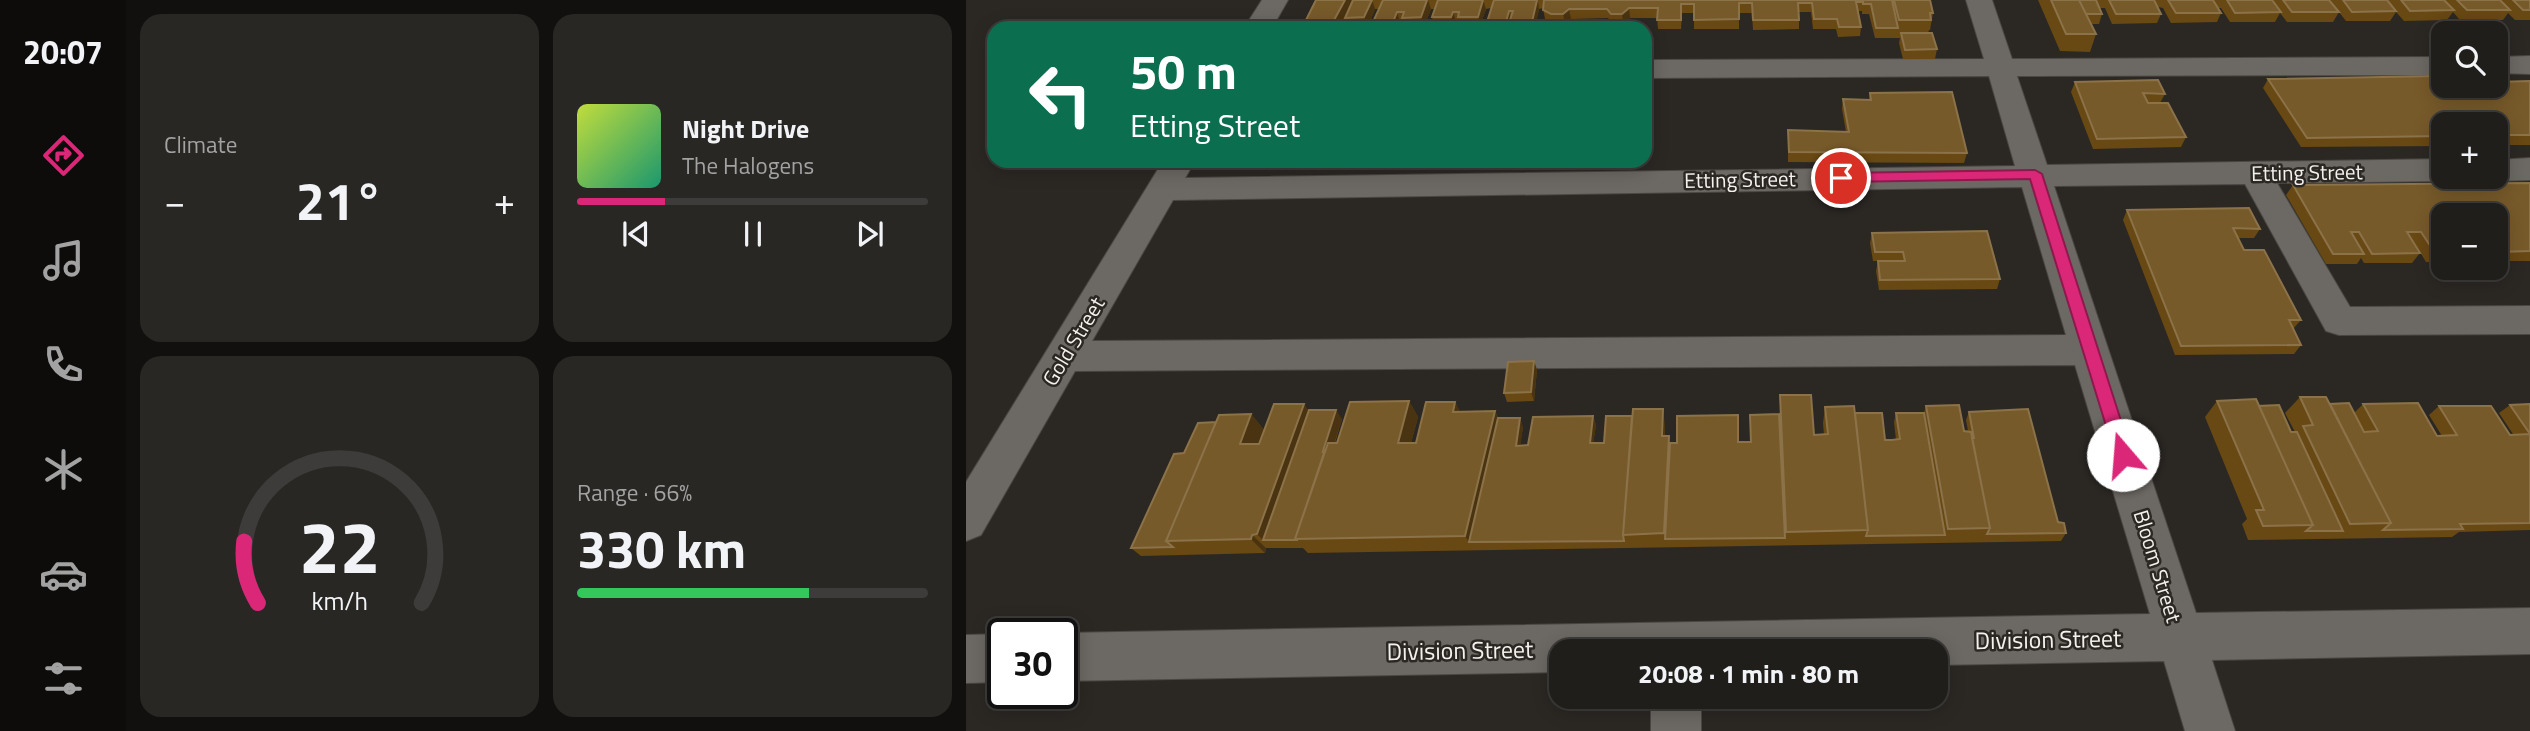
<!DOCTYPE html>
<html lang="en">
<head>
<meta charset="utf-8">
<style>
  :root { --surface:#201e1b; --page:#282724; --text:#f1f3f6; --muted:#a2a2a3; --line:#3d3c3a; --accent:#db2777 }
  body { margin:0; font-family:"Titillium Web",sans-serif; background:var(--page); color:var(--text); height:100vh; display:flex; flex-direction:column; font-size:26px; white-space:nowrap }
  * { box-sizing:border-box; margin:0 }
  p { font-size:23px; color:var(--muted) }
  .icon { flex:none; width:38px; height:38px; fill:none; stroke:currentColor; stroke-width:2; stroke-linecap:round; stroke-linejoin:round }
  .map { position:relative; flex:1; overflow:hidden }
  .drawer { display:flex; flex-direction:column; gap:14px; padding:14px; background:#12100f; width:840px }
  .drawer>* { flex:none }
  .guide { position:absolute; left:21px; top:21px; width:665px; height:147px; border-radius:21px; box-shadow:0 4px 18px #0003,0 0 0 2px var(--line); background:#0b6e4f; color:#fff; overflow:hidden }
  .buttons { position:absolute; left:1465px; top:21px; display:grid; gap:14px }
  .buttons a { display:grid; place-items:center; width:77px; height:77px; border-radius:14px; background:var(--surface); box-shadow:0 4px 18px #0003,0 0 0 2px var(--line); font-size:35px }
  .speed { position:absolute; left:21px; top:618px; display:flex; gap:14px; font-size:35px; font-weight:700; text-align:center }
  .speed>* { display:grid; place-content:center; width:91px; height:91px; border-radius:50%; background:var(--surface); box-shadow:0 4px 18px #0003,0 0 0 2px var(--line); line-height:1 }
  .speed .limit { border:4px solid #111; border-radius:10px; background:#fff; color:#111 }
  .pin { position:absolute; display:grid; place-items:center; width:60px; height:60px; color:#fff; margin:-30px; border:4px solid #fff; border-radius:50%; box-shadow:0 2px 7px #0007 }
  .me { position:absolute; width:77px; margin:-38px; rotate:342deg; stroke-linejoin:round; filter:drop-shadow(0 0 5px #0008) }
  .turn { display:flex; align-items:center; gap:24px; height:147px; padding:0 28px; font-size:32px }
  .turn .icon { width:91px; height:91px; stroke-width:2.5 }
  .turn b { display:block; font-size:49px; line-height:60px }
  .big { font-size:52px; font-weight:700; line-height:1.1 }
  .drawer .card { flex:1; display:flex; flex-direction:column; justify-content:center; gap:10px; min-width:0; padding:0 24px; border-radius:21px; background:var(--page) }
  .drawer .dial { align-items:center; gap:0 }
  .dial svg { height:182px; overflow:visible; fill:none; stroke:var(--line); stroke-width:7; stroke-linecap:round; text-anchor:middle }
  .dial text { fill:var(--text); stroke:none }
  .song { display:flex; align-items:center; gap:21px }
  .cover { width:84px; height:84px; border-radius:10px; background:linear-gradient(135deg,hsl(70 70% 55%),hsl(160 70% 35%)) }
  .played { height:7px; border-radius:4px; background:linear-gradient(90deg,var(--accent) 25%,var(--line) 25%) }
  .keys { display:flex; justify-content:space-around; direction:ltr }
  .heat { display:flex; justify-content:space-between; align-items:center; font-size:38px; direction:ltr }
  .charge { height:10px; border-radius:5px; background:linear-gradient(90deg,#34c759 66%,var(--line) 0) }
  .drawer .tiles { flex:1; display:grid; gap:14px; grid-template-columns:repeat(2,1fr) }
  .trip { position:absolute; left:583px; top:639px; width:399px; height:70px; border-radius:21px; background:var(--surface); box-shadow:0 4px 18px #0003,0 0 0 2px var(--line); font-weight:700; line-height:70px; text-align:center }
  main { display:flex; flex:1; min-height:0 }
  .dock { display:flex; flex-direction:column; width:126px; justify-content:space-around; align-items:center; background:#0d0c0b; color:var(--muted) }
  .dock .icon { width:49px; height:49px }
  .dock .current { color:var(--accent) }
  .dock b { font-size:32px; color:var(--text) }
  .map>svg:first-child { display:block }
</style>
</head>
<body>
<main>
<nav class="dock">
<b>20:07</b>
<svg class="icon current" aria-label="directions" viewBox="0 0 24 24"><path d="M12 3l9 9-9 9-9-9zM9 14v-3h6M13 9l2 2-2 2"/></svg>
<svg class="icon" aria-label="music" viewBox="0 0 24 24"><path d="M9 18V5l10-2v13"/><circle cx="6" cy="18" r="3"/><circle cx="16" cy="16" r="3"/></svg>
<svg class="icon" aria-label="phone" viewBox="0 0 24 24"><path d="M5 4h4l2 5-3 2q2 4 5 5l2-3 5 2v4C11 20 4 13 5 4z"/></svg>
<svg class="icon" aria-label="climate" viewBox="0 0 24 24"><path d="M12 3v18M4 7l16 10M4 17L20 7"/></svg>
<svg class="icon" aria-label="car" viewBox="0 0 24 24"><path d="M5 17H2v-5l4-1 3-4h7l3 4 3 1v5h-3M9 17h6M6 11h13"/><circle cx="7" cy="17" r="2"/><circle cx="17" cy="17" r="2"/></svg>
<svg class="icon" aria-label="filters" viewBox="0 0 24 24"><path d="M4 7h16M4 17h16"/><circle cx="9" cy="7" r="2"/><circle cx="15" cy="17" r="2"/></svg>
</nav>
<section class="drawer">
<div class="tiles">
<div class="card"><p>Climate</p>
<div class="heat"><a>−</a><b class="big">21°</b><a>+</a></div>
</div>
<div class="card">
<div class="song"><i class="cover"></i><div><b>Night Drive</b><p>The Halogens</p></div></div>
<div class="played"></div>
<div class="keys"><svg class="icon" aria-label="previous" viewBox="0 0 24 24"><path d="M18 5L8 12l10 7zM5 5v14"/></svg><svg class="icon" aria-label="pause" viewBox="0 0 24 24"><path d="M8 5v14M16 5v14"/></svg><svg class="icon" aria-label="next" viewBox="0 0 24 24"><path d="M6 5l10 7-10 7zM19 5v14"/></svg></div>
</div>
<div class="card dial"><svg viewBox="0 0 100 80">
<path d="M14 69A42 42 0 1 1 86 69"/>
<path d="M14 69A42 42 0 0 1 8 42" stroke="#db2777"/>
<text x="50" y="56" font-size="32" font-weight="700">22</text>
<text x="50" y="72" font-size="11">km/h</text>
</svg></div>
<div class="card"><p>Range · 66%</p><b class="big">330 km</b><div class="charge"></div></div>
</div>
</section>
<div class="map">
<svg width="1564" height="731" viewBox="0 0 1564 731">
  <rect width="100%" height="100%" fill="#2b2824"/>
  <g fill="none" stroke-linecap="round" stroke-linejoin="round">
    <!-- minor casing -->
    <g stroke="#4a4744" stroke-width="2">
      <path id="minor" d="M296,0H322L306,28H278Z
        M1000,0H1026L1046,59L1477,57V75L1051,76L1081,165L1477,159V177H1488L1477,181L1311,183L1384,307L1564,306V334L1373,335L1360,331L1279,184L1088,186L1230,613L1564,608V654L1246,660L1269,731H1219L1198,661L970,665V651H595V672L96,681V633L1184,614L1109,365L109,371L15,535L0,541V482L197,161H229L219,178L1049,166L1023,76L679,78V60L1018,59ZM1056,187L1100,335L126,341L207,200Z
        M1564,56V74L1530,73V57Z
        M1564,158V180L1530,181L1518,177H1530V160Z
        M37,634V682L0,683V635Z
        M685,696H735V731H685Z"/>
    </g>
    <!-- minor -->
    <use href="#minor" fill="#6c6863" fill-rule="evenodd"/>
  </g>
  <!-- wall -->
  <path fill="#684813" d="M350,0H964L967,13L964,30H963L962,33L971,49L969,59H937L933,43L934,38H909L903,14H896V11H892L895,27L894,36L872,37L870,29H847L845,12H833V29L787,30L786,13H773V29H728V13H716L715,29H692L691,18H664L657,23L647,24L642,18L605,19L599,23L587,24L579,19L577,8L573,9L569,28H545L544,25L543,28H523L521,22L525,8L520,9L514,26L495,27L493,21H490L488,27H469L466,17L469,9H465L458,27H439L437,22H434L432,28H409L407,22L413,9H409L402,27H383L382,24L380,28H336Z
    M1072,0H1564V20H1549L1542,13L1537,20H1494L1487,12L1481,20L1438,21L1430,12L1424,21H1380L1369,7L1373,12L1367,22H1321L1314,13L1309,22H1264L1255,8H1252L1255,13L1251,22L1205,23L1197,8L1192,7L1195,14L1191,23L1146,24L1139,8H1134L1136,14L1133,24H1125L1130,34L1124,52L1094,51Z
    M1302,79L1476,82L1564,81V145H1530V124H1477V146L1335,147L1297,88Z
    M1109,82L1199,94L1194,103L1220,137L1215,147L1127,149L1105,92Z
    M904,93L1001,153L998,163L822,162V130L880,132L876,109L877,99L903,100Z
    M1564,183V261H1530V215H1477V262H1460L1447,241L1454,253L1446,263H1398L1395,258L1391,264H1360L1320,195L1327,185Z
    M1161,210L1294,229L1288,238H1272L1278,250L1335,320L1327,329L1335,345L1328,354L1209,355L1157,220Z
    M906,233L1034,279L1031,289L913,290L910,271L912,261H907L904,243Z
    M568,361L571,370L568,401L541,402L538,393Z
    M814,395L848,435H858L857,423L859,407L889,413L919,440H930L928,422L930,413H958L960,406L998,431H1002L1000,420L1003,412L1100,533L1095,541L660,548L342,553L337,548H300L299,553L175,556L165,548L218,453L250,422L285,414L298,430L343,410L376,419L369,443H371L443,401L452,417L445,443H450L489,402L494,412L529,411L532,418L557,427L554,445H562L627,416L630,425L627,443H638L699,424V436H703L704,443L784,442L814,435Z
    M1334,397L1364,404L1398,432L1388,413L1397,404L1471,436H1476L1463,415L1473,406L1544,435L1547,434L1533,413L1544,405L1564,404V530L1493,532L1486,537L1282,540L1276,524L1281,519L1239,417L1251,401L1293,406L1325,432H1329L1319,413Z"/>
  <!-- shaded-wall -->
  <path fill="#4a3310" d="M379,0H394L379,18L382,24L380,28H369L367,22Z
    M406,0L409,9L402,27L398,17Z
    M462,0L465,9L458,27L455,17Z
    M517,0L520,9L514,26L512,17Z
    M572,0L573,9L569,28H567L566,22Z
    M663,8L664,18L657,23L656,14Z
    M603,9L605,19L599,23L597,14Z
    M543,11L545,21L543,23V28H542L540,22Z
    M431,12L434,22L432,28H429L427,22Z
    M487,12L490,21L488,27L485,17Z
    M568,361L571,370L568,401L565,392Z
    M443,401L452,417L441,458L432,443Z
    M489,402L497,417L487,412Z
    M338,404L349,419L297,540L291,534Z
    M697,409L699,424L698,451L696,436Z
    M370,410L376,419L363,459L357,451Z
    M529,411L536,427L503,542L499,536Z
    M285,414L298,430L287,459L274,444Z
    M627,416L630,425L626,452L624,443Z
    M554,418L557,427L553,454L550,446Z
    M703,436L705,451L699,539L698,533Z
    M286,535L300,548L299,553L285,539Z"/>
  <!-- building -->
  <path fill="#775a2a" stroke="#8b7249" stroke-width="2" d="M350,0H379L367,22H364L361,28H364H336Z
    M387,0H406L398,17L379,18Z
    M417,0H461L455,17L436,18L438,12H431L427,22H407Z
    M472,0H517L512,17H492L493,12H487L485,17H466Z
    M528,0H571L566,22L543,23L547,11H543L540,22H521Z
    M578,0H926L932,28H910L905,4H897V2H890L895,27H873L871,19H848L846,3H832L833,20H787L786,3H773V19L728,20V4H715V20H691L692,8H663L656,14H645L641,9H603L597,14H585L577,10Z
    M928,0H964L967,13H964L965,20H933Z
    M1085,0H1113L1130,34H1100Z
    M1113,0H1130L1136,14H1120Z
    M1143,0H1188L1195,14H1150Z
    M1202,0H1247L1255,13H1210Z
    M1261,0H1306L1315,12L1269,13Z
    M1317,0H1363L1373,12H1326Z
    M1377,0H1421L1430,11L1386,12Z
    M1435,0H1478L1488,10L1444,11Z
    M1491,0H1534L1544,10H1501Z
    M1547,0H1564V10H1557Z
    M935,33H966L971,49L939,50Z
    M1470,76L1477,82V86H1530V82L1564,81V135H1530V124H1477V136L1341,138L1302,79Z
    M1192,80L1199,94L1177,93L1182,103H1202L1220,137L1131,139L1109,82Z
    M986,92L1001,153L823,152L822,130L883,132L877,99L905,100L904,93Z
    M1564,183V251L1533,252L1530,247V215H1477V253H1469L1455,232H1441L1454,253L1406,254L1393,232H1385L1398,254H1367L1327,185Z
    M1283,208L1294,229L1267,228L1278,250H1298L1335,320H1323L1335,345L1215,346L1161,210Z
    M1021,231L1034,279L914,280L912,261H939L937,252H909L906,233Z
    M568,361L565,392L538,393L542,362Z
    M814,395H845L848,435L862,434L859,407L888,406L902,530L820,532Z
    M1334,397H1360L1425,523L1384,524L1337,426L1347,425Z
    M1290,399L1347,525L1297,526L1290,510H1298L1251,401Z
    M443,401L432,443H450L460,402H489L487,412L529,411L499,536L329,539L362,443H371L384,402Z
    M1383,403L1398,432L1412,431L1397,404L1452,403L1471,436L1491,435L1473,406H1525L1544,435L1564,434V523L1494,524L1497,529L1417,530L1425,523L1364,404Z
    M308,404H338L291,534L286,535L285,539L200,541L253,415L285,414L274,444H293Z
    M1564,404V434L1544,405Z
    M993,405L998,431L1005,432L1024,528L982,529L960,406Z
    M1313,405L1325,432H1331L1377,531H1340L1347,525L1293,406Z
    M667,409H697L696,436H703L698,533L657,535Z
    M1062,409L1092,522L1098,523L1100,533L1021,534L1024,528L1006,438H1008L1003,412Z
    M343,410H370L357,451L359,450L329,539L330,540H297Z
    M889,413H916L919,440H926L934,439L930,413H958L979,535L900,536L902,530Z
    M813,414L819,538L699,539L704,443H711V416L772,415V442H785L784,415Z
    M627,416L624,443H638L640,416H666L657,535L658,541L503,542L532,418H554L550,446L562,445L567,417Z
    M250,422L200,541L207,547L165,548L208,454L218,453L232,423Z"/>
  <!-- route -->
  <path fill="#db2777" stroke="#8e194d" stroke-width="2" d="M1069,170L1076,174L1166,455L1163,460L1157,462L1151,460L1149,455L1064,179L875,182L868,178L875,173Z"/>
  <g text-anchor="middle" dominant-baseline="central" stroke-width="5" stroke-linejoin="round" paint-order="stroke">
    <!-- street labels -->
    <g font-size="21" fill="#f3f1ee" stroke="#2b2824">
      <text transform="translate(1341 172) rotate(-1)">Etting Street</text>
      <text transform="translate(774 179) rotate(-1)">Etting Street</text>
      <text transform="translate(107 341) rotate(-59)">Gold Street</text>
      <text transform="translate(1192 566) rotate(73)">Bloom Street</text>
    </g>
    <!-- near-street labels -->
    <g font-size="24" fill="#f3f1ee" stroke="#2b2824">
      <text transform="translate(1082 639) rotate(-1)">Division Street</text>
      <text transform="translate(494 650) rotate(-1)">Division Street</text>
    </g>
  </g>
</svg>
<div class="buttons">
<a><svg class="icon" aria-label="search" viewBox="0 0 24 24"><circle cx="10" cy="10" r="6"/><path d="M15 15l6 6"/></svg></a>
<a>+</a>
<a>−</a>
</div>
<div class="speed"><div class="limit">30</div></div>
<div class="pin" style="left:875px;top:178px;background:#d93025"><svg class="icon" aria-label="arrive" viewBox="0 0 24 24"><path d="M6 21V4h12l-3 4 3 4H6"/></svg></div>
<svg class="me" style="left:1157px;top:455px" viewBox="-20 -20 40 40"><circle r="19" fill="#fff"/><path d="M0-13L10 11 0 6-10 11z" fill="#db2777"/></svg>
<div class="trip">20:08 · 1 min · 80 m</div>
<div class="guide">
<div class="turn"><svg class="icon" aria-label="left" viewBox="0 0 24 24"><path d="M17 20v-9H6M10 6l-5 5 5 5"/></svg><div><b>50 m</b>Etting Street</div></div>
</div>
</div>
</main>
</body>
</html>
